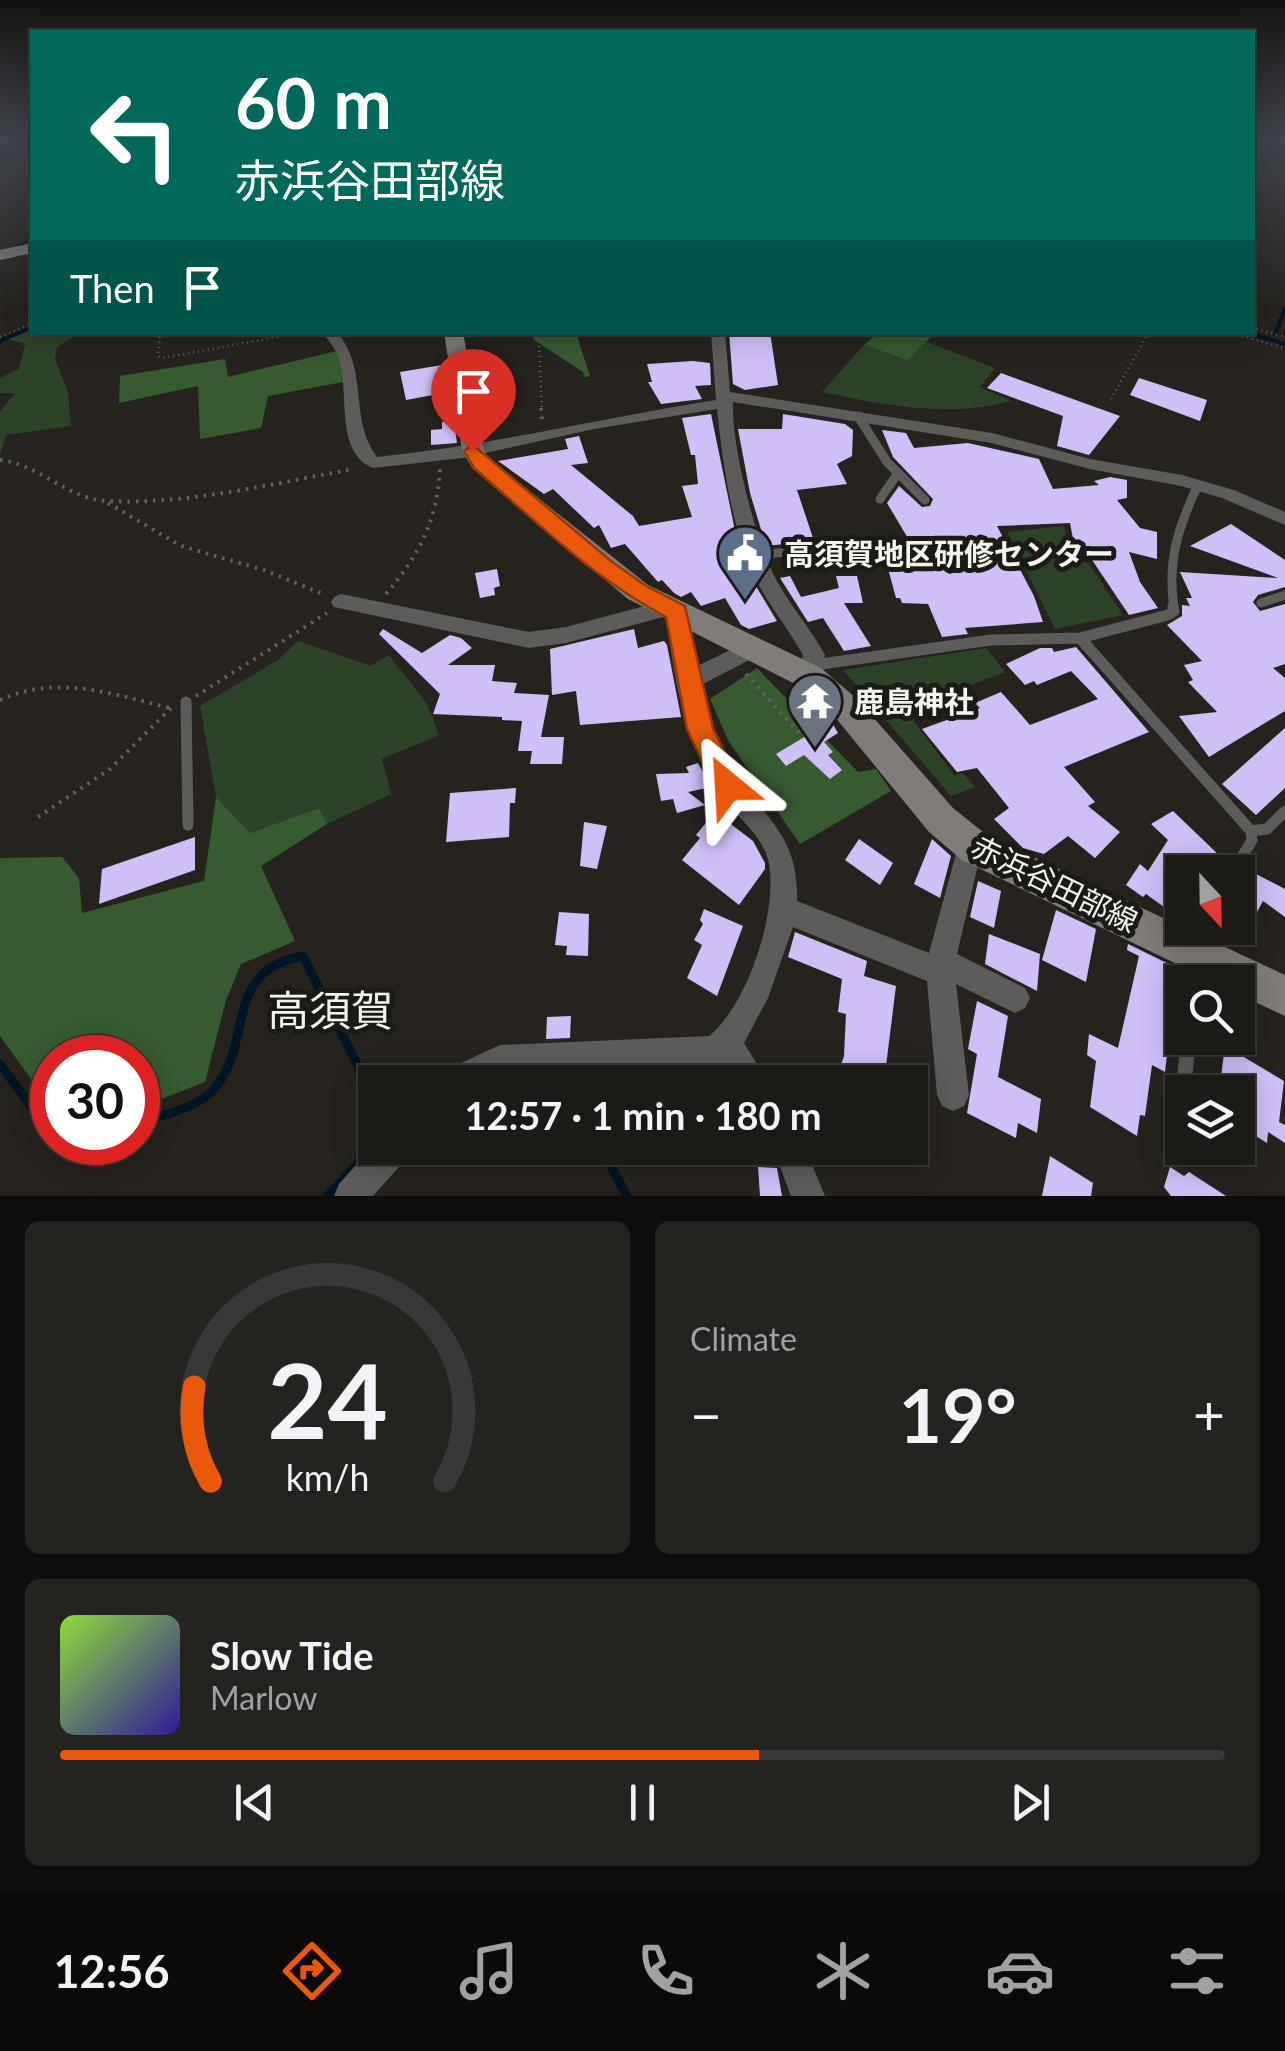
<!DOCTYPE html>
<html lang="en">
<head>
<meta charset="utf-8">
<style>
  :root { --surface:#1c1a17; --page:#252320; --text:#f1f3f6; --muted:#a0a1a1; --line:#3a3836; --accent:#ea580c }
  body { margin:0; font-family:Lato,"Noto Sans JP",sans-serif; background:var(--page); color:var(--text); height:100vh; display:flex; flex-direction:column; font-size:38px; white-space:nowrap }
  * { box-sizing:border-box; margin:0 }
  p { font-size:32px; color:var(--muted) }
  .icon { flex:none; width:55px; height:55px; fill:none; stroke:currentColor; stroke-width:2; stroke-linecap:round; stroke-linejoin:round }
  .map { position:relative; height:1196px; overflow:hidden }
  .sheet { display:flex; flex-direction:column; gap:25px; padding:25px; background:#0f0e0d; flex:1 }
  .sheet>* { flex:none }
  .guide { position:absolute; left:30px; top:30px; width:1225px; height:305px; border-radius:0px; box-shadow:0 5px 25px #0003,0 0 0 2px var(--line); background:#00695c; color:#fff; overflow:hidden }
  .needle { width:65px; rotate:158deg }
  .buttons { position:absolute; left:1165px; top:855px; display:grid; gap:20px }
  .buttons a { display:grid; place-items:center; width:90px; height:90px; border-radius:0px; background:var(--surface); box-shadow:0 5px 25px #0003,0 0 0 2px var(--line); font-size:50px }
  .speed { position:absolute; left:30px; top:1035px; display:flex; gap:20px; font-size:50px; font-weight:700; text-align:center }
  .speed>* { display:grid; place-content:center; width:130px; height:130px; border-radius:50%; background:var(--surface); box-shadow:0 5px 25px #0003,0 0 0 2px var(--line); line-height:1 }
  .speed .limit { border:15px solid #d22; background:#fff; color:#111 }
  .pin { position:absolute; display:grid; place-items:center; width:85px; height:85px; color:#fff; margin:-102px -42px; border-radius:50% 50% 50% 0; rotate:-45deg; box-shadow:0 0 10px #0007 }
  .pin .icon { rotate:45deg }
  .me { position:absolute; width:110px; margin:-55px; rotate:333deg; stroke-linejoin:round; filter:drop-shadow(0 0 8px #0008) }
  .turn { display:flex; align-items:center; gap:35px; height:210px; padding:0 40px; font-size:45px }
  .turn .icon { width:130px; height:130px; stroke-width:2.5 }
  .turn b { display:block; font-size:70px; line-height:85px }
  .then { display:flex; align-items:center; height:95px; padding:0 40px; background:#0003; gap:20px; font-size:38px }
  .big { font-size:75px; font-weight:700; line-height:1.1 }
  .sheet .tile { flex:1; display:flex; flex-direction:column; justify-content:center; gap:15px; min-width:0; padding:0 35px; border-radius:15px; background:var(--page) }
  .sheet .dial { align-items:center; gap:0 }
  .dial svg { height:260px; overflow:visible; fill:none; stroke:var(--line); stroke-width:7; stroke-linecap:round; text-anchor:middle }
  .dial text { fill:var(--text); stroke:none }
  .song { display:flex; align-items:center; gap:30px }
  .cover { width:120px; height:120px; border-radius:15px; background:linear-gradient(135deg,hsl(90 70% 55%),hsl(250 70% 35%)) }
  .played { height:10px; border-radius:5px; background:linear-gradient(90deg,var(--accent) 60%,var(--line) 60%) }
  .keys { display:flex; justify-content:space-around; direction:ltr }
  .heat { display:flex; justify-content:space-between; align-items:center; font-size:55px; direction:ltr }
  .sheet .tiles { flex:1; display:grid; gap:25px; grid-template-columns:1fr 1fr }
  .tile:last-child { grid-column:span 2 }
  .trip { position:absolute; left:358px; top:1065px; width:570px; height:100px; border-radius:0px; background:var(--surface); box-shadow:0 5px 25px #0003,0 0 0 2px var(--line); font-weight:700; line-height:100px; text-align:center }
  .menu { display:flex; height:160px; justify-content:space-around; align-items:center; background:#0b0a09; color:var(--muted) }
  .menu .icon { width:70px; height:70px }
  .menu .current { color:var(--accent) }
  .menu b { font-size:45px; color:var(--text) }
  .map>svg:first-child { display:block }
</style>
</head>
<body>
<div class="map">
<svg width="1285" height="1196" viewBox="0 0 1285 1196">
  <rect width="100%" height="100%" fill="#26231f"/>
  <!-- green -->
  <path fill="#2b4427" d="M32,329V332L80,333L57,347L55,359L68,392L71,426L6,435L0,455V412L15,393H0V378L19,369L25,344L7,339Z
    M924,341L995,368L980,387L1011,401C951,418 883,405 822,392L864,345L907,360Z
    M1064,526L1071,556L1089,564L1123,615L1055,629L1007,532Z
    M298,641L371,666L389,655L427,704L439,735L382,759L391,794L327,824L319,808L250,833L216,797L200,706L278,660Z
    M986,648L1005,672L960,689L966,698L912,719L954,775L963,773L975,787L951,796L843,670Z"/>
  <!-- forest -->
  <path fill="#355b2f" d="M879,332H935V333L907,360L864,345Z
    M531,333H576L590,376L584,377L583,372L534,340Z
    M337,351L344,361L343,382L268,396L261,428L200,439L198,386L119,403L120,376L225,359L228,377Z
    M757,668L858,772L876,769L891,791L800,844L729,742L710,699Z
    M216,797L250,833L319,808L327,824L261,866L295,941L241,964L226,1000L205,1082L138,1108V1058H52V1108L0,1036V858L62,857L79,878L82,913L204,881Z"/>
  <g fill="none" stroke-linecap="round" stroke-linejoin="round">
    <!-- stream-far1 -->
    <path stroke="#001525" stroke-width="4" d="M17,247L32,240
      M1245,332L1285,344
      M1276,333L1285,308
      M0,341L32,327"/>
    <!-- stream -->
    <path stroke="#001525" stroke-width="9" d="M0,1064L52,1135
      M138,1124C161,1115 199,1108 215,1088C255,1039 222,971 303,956L375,1100
      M58,1142L78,1150L95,1142
      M601,1148L627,1196
      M328,1196L375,1144"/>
  </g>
  <!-- building -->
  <path fill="#d0bef7" d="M729,332H770L778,385L745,390L733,384Z
    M693,361L710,363L711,385L695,386L702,399L661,404L648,382H652L647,364Z
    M442,365L449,392L406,400L400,372Z
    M1001,373L1120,416L1089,455L1057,446L1063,416L987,388Z
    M1139,378L1207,400L1200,421L1130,395Z
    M711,414L739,550L751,578L777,621L749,629L741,625L725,598L701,606L691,592L681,597L674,593L662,580L658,582L625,544L611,548L599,525L594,528L553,489L544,494L498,461L568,449L565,439L579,436L588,463L571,465L633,516L639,526L692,517L682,486L698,484L695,455H691L682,418Z
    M783,414L845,424L853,430L852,456L837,464L847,484L797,490L814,541L766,546L750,493L738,429H782Z
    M454,420L457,443L431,445V430L442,429V422Z
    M882,430L906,433L914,448L968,443L1039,459L1053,489L1099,485L1094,481L1110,477L1127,480V498L1117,500L1140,528L1157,532V559L1129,552L1140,582L1158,608L1129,615L1082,545L1074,544L1070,523L997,526L1034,596L1043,622L965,628L968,634L942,637L928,604L902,603L900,598H896L887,565H918L916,561L941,560L949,574L994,564L980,537L912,545L887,503L899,486L922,507L930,506L933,499L893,457Z
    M1231,524L1285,560V587L1258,595L1253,602L1260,611L1285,604V664L1273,668L1285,678V711L1209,757L1179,716L1217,712L1188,682L1193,680L1184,665L1202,661L1167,625L1182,616V605L1190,606L1186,598H1192L1180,572L1278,578L1190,546Z
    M497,569L500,586L494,588L495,595L480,598L475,573Z
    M790,576L801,597L839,588L836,576H857L863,603H844L871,646L844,651L823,618L808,622L780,578Z
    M383,629L422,653L450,635L461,638L472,648L448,665H495L492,681L517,683L514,693L549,695L541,737H564L562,764H530L532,751H518L522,721L502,720V717L433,714L440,694L379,634Z
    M634,629L638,648L664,641L667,645L681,717L580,725L576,691L552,695L550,649Z
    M1076,647L1149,732L1064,767L1095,802L1088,806L1120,832L1095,858L1068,836L1044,854L1023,848L994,819L1009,808L977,768L957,772L922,729L980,708L975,703L1001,692L1030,725L1098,699L1071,671L1037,685L1034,681L1025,685L1006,664L1040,648H1052L1054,652Z
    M831,721L838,733L824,742L833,752L828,755L842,770L830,779L804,755L786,766L776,754Z
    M1285,728V788L1256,815L1222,784Z
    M698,763L711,787L688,792L705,805L677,813L673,799L661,801L656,774L689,773L686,767Z
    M516,788L515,803H510L509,837L446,842L450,793Z
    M1173,811L1222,858L1201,872H1182V920L1146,894L1143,897L1126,885L1140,864L1148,871L1168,840L1151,824Z
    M715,812L753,841L765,863V869L739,905L682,860L700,838L696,835Z
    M584,822L607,826L597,869L580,866Z
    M195,837V870L99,904L102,869Z
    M859,839L893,863L880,885L845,860Z
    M932,839L951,856L940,898L914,884Z
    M1252,872L1285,889V917L1263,901L1238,947V897Z
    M978,881L1001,891L994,928L970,917Z
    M704,909L743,926L717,996L687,978L702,945L694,940L703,924L700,920Z
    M1056,910L1096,929L1086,982L1042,960Z
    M559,912L589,914L588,956L566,955L567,946L555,945Z
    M795,932L867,961L864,976L896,986L884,1082H835L844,1056L846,1014L838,1012L842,979L788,957Z
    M989,934L1040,954L1037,991L985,964Z
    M1128,944L1183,971L1171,1057L1167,1055L1165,1072L1152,1065L1145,1116L1140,1115L1137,1136L1090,1107L1096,1061L1087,1055L1089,1034L1118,1048L1139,956L1127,950Z
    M977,1001L1008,1016L998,1077L1041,1099L1037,1133L1018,1123L1016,1138L967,1113L977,1054L968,1049Z
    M571,1016L570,1038L546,1039L547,1017Z
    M1226,1038H1243L1242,1056L1284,1081L1279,1122L1285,1125V1143L1268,1132L1267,1143L1238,1125V1092H1219Z
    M1050,1156L1093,1183L1091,1196H1042Z
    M758,1167L777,1168L782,1196H760Z
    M1170,1167L1184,1176L1189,1172L1226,1196H1171L1164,1187Z"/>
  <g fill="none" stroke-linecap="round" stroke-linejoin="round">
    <!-- path-far1 -->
    <path stroke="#64615e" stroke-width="2.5" stroke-dasharray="1 4" stroke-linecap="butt" d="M0,175L32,161
      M1252,328L1285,337
      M160,332L158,356L163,358L304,332
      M1228,332L1285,348
      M0,337L32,324
      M539,346L542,411
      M1111,399L1149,332"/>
    <!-- path -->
    <path stroke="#64615e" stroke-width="4" stroke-dasharray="2.5 6" stroke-linecap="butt" d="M541,408L542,421
      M0,460C39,464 67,499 107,501C189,505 274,483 354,469
      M108,503L181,546L264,570L323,594
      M386,594C419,555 437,521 440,469
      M746,674L800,734
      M196,696L327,613
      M0,700C56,674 113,694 170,708
      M38,817L110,769L171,708"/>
    <!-- lane-far2 -->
    <path stroke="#5e5c5a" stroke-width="9" d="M858,416L887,462L925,500
      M880,499L896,476
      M757,555L852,545L879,555L943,552L962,560
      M1261,603L1285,595
      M1174,608C1167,562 1178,527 1198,485"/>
    <!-- lane-far1 -->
    <path stroke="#5e5c5a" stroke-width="11" d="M1080,638L1251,831L1252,840L1237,865
      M814,665L991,640L1080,638L1168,615L1174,611L1173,606
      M186,702L188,825
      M1251,831L1267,829L1285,811"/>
    <!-- lane -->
    <path stroke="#5e5c5a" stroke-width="15" d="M1233,872L1239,862
      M1193,982L1196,959
      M1185,1077L1188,1038"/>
    <!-- street -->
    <path fill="#5e5c5a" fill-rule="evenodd" d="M322,332H337C370,372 348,419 377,457C491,445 603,418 716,400L711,332H725L730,392L992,433L1090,459L1182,475L1234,490L1285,512V525L1222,498L1181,486L1090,469L991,443L733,402C731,445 756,544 778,583C792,608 811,629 825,655L818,683L810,686L802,683L799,677L803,655C788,628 768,604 754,576C731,525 723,464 717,409L594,429L463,458L373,468C334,452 350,392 339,359C336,349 329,341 322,332Z
      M341,594L529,632L566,627L667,600L684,607L687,613L695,667L745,643H759L763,649L759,655L699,686C706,714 714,742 729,766C762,817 799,833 797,901L929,953L957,850L966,839L975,835L984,839L988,848L978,865L957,954L1025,988L1030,998L1025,1008L1015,1013L956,984L969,1095L964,1106L953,1111L942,1106L937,1095L927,981L793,927L768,998L744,1043L768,1082H735L721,1063L714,1066L502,1075L487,1082H440L444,1071L500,1045L709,1036C748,1005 780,907 768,859C761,833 733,814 718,791C684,739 673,677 667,616L566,643L529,648L334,607L331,602L334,597Z
      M375,1144V1148H409L405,1160L373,1196H334L339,1184Z
      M773,1148H805L825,1196H791Z"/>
    <!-- secondary -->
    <path fill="#7f7c79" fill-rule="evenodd" d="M32,243V253L0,260V250Z
      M444,332H463L484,451L489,459L648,585L821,668L857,699L953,808L988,836L1285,975V1016L1238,994V982H1214L962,860L929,832L835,717L799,686L628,599L473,469L462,451Z"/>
  </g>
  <!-- sky -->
  <linearGradient id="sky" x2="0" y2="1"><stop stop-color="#151311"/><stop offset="0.46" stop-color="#41454d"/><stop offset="1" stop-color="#41454d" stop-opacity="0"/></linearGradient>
  <rect width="1285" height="307" fill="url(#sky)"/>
  <!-- route -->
  <path fill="#ea580c" stroke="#983908" stroke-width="2.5" d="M473,445L611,561L646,586L685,606L713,728L742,786L738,795L728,799L718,795L687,729L666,617C594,579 536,521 474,468L464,451Z"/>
  <!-- icons -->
  <defs>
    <g id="civic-pin" transform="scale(2.875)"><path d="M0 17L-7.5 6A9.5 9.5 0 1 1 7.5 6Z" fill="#5c6f8a" stroke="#1c1a16"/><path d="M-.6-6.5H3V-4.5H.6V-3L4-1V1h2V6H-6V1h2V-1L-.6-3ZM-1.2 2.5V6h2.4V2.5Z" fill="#fff"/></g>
    <g id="temple-pin" transform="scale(2.875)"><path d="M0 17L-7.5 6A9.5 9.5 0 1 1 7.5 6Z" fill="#6b7280" stroke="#1c1a16"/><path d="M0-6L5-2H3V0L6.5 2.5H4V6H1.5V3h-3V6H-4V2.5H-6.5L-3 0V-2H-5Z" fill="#fff"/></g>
  </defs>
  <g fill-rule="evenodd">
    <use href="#civic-pin" x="745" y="553"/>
    <use href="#temple-pin" x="815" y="701"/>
  </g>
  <g text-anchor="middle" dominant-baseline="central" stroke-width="10" stroke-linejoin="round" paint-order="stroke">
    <!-- poi labels -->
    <g font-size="30" font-weight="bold" fill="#f4f3f0" stroke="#1c1a16" text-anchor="start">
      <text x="784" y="553">高須賀地区研修センター</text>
      <text x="854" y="701">鹿島神社</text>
    </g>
    <!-- street labels -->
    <g font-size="30" fill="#f4f3f0" stroke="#1c1a16">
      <text transform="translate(1055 883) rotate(26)">赤浜谷田部線</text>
    </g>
    <!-- near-quarter labels -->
    <g font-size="42" fill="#f4f3f0" stroke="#1c1a16">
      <text x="330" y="1010">高須賀</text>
    </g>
  </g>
</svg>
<div class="buttons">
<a><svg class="needle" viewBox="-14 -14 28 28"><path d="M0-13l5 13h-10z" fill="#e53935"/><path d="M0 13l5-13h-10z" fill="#a0a1a1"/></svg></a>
<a><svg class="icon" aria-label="search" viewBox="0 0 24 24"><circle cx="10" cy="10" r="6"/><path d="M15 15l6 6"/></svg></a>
<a><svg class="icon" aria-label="layers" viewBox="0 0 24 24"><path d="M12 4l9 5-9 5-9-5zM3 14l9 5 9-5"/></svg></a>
</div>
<div class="speed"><div class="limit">30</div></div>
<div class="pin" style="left:473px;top:451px;background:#d93025"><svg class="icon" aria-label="arrive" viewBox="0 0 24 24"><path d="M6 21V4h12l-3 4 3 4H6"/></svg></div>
<svg class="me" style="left:728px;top:786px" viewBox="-20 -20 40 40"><path d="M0-17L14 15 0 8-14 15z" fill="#ea580c" stroke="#fff" stroke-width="4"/></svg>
<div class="trip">12:57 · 1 min · 180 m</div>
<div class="guide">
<div class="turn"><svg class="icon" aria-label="left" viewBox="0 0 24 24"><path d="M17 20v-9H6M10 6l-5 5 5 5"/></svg><div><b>60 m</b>赤浜谷田部線</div></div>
<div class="then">Then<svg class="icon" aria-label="arrive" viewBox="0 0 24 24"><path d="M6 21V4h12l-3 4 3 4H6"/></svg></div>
</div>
</div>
<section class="sheet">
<div class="tiles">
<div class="tile dial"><svg viewBox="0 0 100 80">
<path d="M14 69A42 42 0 1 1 86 69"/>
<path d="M14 69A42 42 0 0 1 9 40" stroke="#ea580c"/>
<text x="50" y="56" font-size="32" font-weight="700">24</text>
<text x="50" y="72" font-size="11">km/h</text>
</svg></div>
<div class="tile"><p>Climate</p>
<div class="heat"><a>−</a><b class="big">19°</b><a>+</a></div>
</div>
<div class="tile">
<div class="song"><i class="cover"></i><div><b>Slow Tide</b><p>Marlow</p></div></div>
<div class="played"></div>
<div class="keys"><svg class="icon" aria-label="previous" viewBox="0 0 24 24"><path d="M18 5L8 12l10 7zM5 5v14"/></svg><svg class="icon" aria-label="pause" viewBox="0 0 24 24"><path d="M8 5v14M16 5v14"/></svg><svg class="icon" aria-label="next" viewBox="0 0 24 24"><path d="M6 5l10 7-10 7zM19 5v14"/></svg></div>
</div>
</div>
</section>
<nav class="menu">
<b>12:56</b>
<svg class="icon current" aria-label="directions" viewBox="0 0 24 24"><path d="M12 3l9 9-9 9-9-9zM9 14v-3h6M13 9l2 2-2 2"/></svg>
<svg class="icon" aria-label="music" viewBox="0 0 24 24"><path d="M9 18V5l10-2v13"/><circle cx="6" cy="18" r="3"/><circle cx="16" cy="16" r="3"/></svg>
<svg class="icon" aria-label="phone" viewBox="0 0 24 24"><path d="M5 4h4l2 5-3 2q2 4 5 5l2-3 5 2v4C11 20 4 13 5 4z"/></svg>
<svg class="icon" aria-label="climate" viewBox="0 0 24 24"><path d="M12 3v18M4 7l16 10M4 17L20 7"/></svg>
<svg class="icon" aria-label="car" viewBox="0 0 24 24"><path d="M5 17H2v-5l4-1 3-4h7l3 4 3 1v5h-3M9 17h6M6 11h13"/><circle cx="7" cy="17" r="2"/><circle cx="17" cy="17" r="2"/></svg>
<svg class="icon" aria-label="filters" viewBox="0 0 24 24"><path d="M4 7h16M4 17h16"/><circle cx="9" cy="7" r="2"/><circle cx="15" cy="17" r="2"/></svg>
</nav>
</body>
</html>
